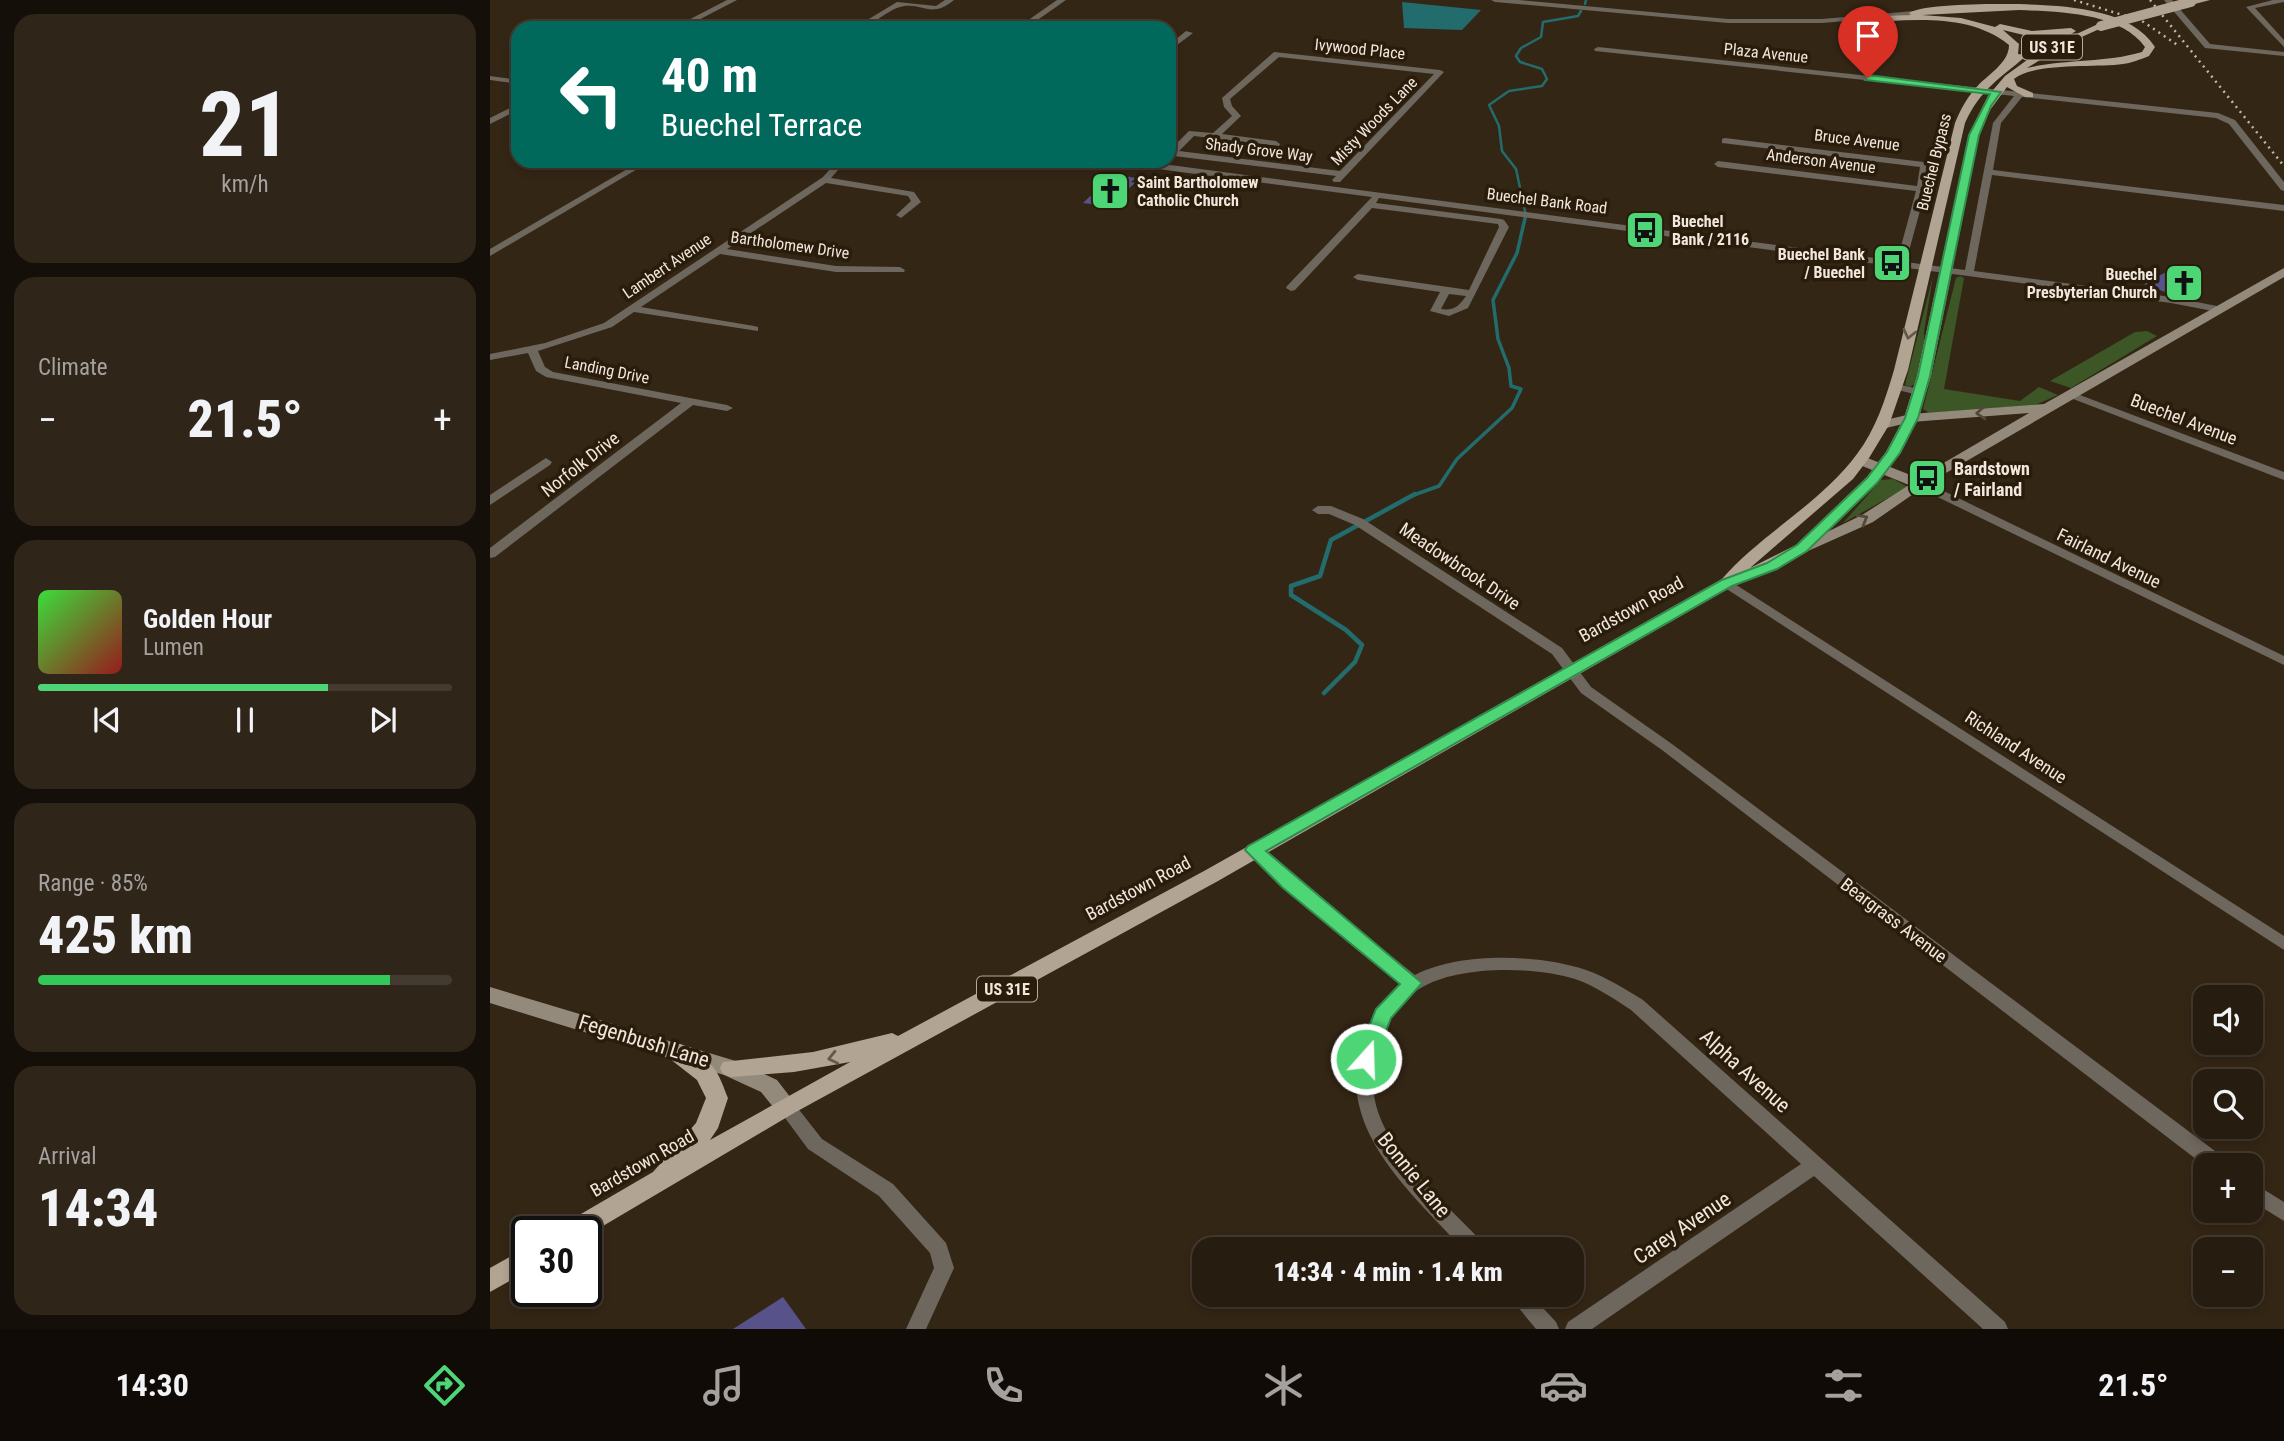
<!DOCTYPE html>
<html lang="en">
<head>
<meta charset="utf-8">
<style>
  :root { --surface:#271c10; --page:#2f2519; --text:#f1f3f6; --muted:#a4a19f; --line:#433a30; --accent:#4ed676 }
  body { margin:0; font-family:"Roboto Condensed",sans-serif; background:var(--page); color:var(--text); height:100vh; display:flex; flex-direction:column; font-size:26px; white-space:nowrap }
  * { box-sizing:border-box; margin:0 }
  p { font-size:23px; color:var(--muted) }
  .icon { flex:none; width:38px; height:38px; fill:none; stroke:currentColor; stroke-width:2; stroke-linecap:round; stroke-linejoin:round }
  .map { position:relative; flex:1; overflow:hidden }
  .side { display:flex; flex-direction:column; gap:14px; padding:14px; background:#150f09; width:490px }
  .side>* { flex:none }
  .top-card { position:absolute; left:21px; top:21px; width:665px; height:147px; border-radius:21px; box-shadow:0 4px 10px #0003,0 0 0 2px var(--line); background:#00695c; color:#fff; overflow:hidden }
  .controls { position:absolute; left:1703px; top:985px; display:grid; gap:14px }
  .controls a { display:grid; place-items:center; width:70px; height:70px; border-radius:14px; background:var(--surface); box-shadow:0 4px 10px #0003,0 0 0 2px var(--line); font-size:35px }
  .speed { position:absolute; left:21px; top:1216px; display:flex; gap:14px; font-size:35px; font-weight:700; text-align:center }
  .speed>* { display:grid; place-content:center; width:91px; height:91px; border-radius:50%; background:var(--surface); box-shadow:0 4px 10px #0003,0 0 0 2px var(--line); line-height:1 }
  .speed .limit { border:4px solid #111; border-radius:10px; background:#fff; color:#111 }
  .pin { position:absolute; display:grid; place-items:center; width:60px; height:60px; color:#fff; margin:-72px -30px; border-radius:50% 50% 50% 0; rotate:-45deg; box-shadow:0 0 7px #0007 }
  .pin .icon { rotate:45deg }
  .me { position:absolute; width:77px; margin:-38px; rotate:20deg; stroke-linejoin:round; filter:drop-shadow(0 0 5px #0008) }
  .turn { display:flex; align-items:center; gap:24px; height:147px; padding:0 35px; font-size:32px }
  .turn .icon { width:91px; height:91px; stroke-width:2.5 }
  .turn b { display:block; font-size:49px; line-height:60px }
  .big { font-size:52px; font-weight:800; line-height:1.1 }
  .side .tile { flex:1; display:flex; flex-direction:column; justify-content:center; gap:10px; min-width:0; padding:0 24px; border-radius:21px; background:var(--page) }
  .side .dial { align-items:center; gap:0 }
  .dial b { font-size:91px; line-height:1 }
  .song { display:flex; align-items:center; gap:21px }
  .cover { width:84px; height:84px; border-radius:10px; background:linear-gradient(135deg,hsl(120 70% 55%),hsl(0 70% 35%)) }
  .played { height:7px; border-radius:4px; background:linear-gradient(90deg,var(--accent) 70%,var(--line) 70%) }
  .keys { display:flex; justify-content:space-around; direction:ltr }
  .heat { display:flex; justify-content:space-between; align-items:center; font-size:38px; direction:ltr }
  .charge { height:10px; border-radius:5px; background:linear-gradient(90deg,#34c759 85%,var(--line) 0) }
  .trip { position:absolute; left:702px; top:1237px; width:392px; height:70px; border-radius:21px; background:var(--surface); box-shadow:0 4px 10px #0003,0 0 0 2px var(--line); font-weight:800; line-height:70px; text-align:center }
  .tabs { display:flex; height:112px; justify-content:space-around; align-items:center; background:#100b06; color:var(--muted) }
  .tabs .icon { width:49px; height:49px }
  .tabs .selected { color:var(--accent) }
  .tabs b { font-size:32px; color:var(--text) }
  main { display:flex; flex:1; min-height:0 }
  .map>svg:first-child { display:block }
</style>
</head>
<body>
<main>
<section class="side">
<div class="tile dial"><b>21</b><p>km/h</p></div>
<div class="tile"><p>Climate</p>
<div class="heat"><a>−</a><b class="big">21.5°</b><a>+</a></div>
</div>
<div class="tile">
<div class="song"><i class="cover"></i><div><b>Golden Hour</b><p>Lumen</p></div></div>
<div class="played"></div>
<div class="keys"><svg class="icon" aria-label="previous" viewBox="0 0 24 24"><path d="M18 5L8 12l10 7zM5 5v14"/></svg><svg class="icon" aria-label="pause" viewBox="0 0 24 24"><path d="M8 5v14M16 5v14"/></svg><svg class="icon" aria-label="next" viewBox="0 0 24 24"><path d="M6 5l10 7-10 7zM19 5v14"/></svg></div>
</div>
<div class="tile"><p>Range · 85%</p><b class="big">425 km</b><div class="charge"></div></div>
<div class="tile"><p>Arrival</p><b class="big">14:34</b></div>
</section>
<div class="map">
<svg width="1794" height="1329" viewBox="0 0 1794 1329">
  <rect width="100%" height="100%" fill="#342615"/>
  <!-- green -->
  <path fill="#3c5626" d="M1443,276L1434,332L1435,346L1426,383L1420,387L1415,385Z
    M1470,276L1474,278L1454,389L1530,401L1549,387L1568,395L1545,405L1439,413L1433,409L1466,278Z
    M1657,331L1667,336L1581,388L1560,381L1645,332Z
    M1403,479L1418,487L1353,523L1391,480Z"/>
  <!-- water -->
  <path fill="#226c6d" d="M912,2L991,10L972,30L914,28Z"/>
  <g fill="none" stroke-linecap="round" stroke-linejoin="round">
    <!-- stream-far2 -->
    <path stroke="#226c6d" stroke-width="2.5" d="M1095,4L1096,0
      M1036,216L1026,169L1012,151L1009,126L999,105L1019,91L1052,86L1057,79L1052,69L1030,62L1026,56L1031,48L1051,37L1053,22L1088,16L1091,11"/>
    <!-- stream-far1 -->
    <path stroke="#226c6d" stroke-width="3.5" d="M921,496L949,486L967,459L1022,408L1031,389L1021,386L1019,368L1008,339L1003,300L1027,253L1036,214"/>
    <!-- stream -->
    <path stroke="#226c6d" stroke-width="4.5" d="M834,693L865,662L872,645L856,630L801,595V586L830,576L841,540L925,494"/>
  </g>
  <!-- building -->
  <path fill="#57528a" d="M629,175L646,178L641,182L645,183L622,203L617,206L593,203L618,179L623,180Z
    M1676,272L1705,282L1683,295L1654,284Z
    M293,1297L316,1329H243Z"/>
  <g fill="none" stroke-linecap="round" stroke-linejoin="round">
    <!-- minor -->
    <path fill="#6d675e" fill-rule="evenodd" d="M237,0H247L193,28H183Z
      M455,0H464C440,20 432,1 410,7C393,12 383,28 364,28L407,2L446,6Z
      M567,0H576L536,28H527Z
      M1001,0H1029L1238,19H1332L1424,11L1428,13L1424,15L1332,23H1238L1005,2Z
      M1674,0H1682L1720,44L1794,52V56L1715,48Z
      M1783,0H1794V2L1765,8L1794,40V47L1756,7Z
      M696,31L703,33L679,51V45Z
      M1108,47L1728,113L1745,120L1794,182V191L1791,190L1739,124L1726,118L1532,97L1511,123L1503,170L1794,205V211L1502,175L1484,271L1681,297L1732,307V311L1728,312L1681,303L889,198L886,203L1011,219L1014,220L1019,227L978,308L959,316L940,311L950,292L868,280L863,277L868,274L979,290L1009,227L1008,224L882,208L805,290L801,291L796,288L797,286L882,197L630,164L626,161H650L1407,261L1426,191L1228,167L1224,164L1228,161L1427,186L1430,167L1232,143V139L1235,138L1434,162L1437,163L1441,170L1416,262L1475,270L1503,123L1524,96L1105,51L1104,49ZM959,294L976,296C969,306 964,311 951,309Z
      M784,52L950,70L954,72L850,182H844L842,180L846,176L684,156L679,159V151L699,131L723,133L742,116L734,107L732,98ZM789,57L944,74L850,171L689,151L704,136L789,146L790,144L786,141L732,134L751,116L742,106L740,99Z
      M0,76L28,80V84L0,80Z
      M28,104V110L0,124V118Z
      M151,161H161L0,256V249Z
      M347,161H356L341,178L424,192L431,202L411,218L406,215L421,201L418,196L336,183L237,249L346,266L410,267L415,270L414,272H346L230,254L151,307L264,326L268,327V331L144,312L122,327L48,351L55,367L63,372L237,405L243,408L237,411L203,405L5,557L0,558V548L191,403L56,377L46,371L38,353L0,360V354L55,343L114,323L333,177Z
      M1407,384L1433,390L1435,392L1429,395L1403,389L1401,387Z
      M1582,392L1794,472V480L1578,397L1576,395Z
      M56,458L62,462L60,465L0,505V495Z
      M1431,480L1794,656V665L1427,487L1425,484Z
      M841,506L873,519L1072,648L1101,687L1182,744L1737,1160L1739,1166H1715L1172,750L1091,693L1062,654L865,525L839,514H828L822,510L828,506Z
      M1237,579L1794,936V950L1232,586L1230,583Z
      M764,845L770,846L806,880L925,975C969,952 1049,954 1096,970C1116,977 1135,989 1153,1000L1515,1322L1518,1329H1493L1324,1176L1102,1329H1075L1078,1322L1311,1164L1141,1010C1123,998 1105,986 1085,979C1044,966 966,965 929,989C910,1000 899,1019 891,1039C883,1062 880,1089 888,1112C905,1162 959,1206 994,1244L997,1250H974C921,1192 842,1127 873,1040C881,1018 893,998 912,983L794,888L758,854L756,850L758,846Z
      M296,1100L303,1102L332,1139L403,1184L456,1243L464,1268L436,1329H416L444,1268L440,1253L389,1196L318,1149L287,1107L289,1102Z
      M1760,1181L1794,1202V1221L1760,1200Z
      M1018,1295H1041L1066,1322L1069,1329H1046Z"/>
    <!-- secondary -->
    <path fill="#948a7c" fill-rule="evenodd" d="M1794,268V277L1442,481L1383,522L1318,551L1312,553L1304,548L1372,515L1419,485L1365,463V457H1375L1428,478L1539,413L1421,422L1392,429L1385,425L1387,422L1421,414L1554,404Z
      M0,987L249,1062L287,1080L308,1107L304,1113L296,1116L288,1113L271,1092L234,1075L0,1003Z"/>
    <!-- primary -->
    <path fill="#b2a493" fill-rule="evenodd" d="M1698,0H1720L1701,5L1696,2Z
      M1529,4C1572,6 1639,7 1665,47L1659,56C1651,59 1642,63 1633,64C1606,68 1544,62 1524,79L1527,86L1543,93V97H1535L1517,87L1497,114L1489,135L1441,376L1428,418L1410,453L1387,483L1318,551L1288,569L1243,586L728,881L304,1113L96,1236V1232H69L72,1225L163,1172L206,1123L216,1098L207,1080L175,1055L172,1049L175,1043C190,1038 213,1056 223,1067C230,1075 234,1089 238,1098L228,1128L220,1140L360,1062L304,1072L241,1077L233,1074L230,1068L233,1062L323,1052L402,1033L408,1036L714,871L1232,579C1272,533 1330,504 1367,454C1386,429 1395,400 1404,370L1465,123C1470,111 1476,99 1485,89C1496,75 1519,64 1519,45C1477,11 1416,21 1365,23L1360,20L1365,17L1421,15L1419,13C1436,3 1507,4 1529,4ZM1529,10C1568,12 1630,12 1655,47L1652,52C1615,63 1575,59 1537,68L1574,45L1616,26L1608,24L1548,52L1515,76L1498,96L1479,135L1427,376L1414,418L1396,452L1377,477L1306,545L1260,568L1363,479L1379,458L1399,425L1418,370L1475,123C1491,88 1510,79 1537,55L1528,54L1529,44L1513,30L1542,37L1581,34L1586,31L1581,28L1542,31L1510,24L1505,27L1471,18L1432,15Z
      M37,1247V1271L0,1292V1268Z"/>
    <!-- rail -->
    <path stroke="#c1b6aa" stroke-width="2.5" stroke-dasharray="2 4.5" stroke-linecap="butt" d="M1584,0L1652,21L1689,46
      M1660,0L1794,166"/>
    <!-- primary-bridge -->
    <path stroke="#b2a493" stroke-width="10" d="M1611,26L1701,2"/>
  </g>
  <!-- one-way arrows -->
  <defs><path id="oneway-chevron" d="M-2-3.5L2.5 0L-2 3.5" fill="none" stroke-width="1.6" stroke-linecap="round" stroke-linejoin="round" transform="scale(1.75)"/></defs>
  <g stroke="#675948">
    <use href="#oneway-chevron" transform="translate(1419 334) rotate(103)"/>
    <use href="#oneway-chevron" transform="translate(343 1058) rotate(167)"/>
  </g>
  <g stroke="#544838">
    <use href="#oneway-chevron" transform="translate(1491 413) rotate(176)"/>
    <use href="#oneway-chevron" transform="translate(1373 519) rotate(-30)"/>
  </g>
  <!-- route -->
  <path fill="#4ed676" stroke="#338b4d" stroke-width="2" d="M1378,75L1511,92L1501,106L1489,135L1440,376L1428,418L1410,453L1387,483L1317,551L1287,569L1242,586L776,851L932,983L901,1018L883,1065H869L866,1059L886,1009L910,984L793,888L755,850L758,846L1232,580L1277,563L1307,545L1377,478L1397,452L1415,418L1428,376L1479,135L1500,94L1375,80Z"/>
  <!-- icons -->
  <defs>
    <g id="church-square" transform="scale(2.0125)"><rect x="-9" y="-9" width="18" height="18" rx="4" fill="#4ed676" stroke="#291c0b"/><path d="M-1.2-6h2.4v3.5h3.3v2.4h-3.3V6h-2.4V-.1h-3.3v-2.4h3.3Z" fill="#111"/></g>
    <g id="bus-square" transform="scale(2.0125)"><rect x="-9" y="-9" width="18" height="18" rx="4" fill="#4ed676" stroke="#291c0b"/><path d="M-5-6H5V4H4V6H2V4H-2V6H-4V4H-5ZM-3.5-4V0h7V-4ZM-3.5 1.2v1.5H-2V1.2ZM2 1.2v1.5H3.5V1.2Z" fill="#111"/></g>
  </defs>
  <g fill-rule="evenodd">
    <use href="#church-square" x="620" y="191"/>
    <use href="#bus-square" x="1155" y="230"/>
    <use href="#bus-square" x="1402" y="263"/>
    <use href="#church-square" x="1694" y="283"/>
    <use href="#bus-square" x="1437" y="478"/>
  </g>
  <g text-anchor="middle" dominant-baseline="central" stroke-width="7" stroke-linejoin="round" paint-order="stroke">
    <!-- shield labels -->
    <g fill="#291c0b" stroke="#b5aa9e" stroke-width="2">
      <rect x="1532" y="34.5" width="60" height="25" rx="5"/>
      <rect x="487" y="976.5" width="60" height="25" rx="5"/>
    </g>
    <g font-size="16" font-weight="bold" fill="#f1e7dd">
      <text x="1562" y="47">US 31E</text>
      <text x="517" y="989">US 31E</text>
    </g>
    <!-- far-street labels -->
    <g font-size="16" fill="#f1e7dd" stroke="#291c0b">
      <text transform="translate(870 49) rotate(6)">Ivywood Place</text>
      <text transform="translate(1276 53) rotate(6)">Plaza Avenue</text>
      <text transform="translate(884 121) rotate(-46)">Misty Woods Lane</text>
      <text transform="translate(1367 140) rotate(7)">Bruce Avenue</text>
      <text transform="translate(769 150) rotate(7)">Shady Grove Way</text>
      <text transform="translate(1331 161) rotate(7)">Anderson Avenue</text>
      <text transform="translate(1444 162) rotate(-76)">Buechel Bypass</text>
      <text transform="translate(1057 201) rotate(7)">Buechel Bank Road</text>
      <text transform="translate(300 245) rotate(8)">Bartholomew Drive</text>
      <text transform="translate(177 266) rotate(-34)">Lambert Avenue</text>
      <text transform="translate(117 370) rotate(11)">Landing Drive</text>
    </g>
    <!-- far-poi labels -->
    <g font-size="16" font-weight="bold" fill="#f1e7dd" stroke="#291c0b" text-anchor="start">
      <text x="647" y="182">Saint Bartholomew<tspan x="647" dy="18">Catholic Church</tspan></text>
      <text x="1182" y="221">Buechel<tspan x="1182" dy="18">Bank / 2116</tspan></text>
      <text x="1375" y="254" text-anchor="end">Buechel Bank<tspan x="1375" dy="18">/ Buechel</tspan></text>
      <text x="1667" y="274" text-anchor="end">Buechel<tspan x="1667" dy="18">Presbyterian Church</tspan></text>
    </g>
    <!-- street labels -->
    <g font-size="18" fill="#f1e7dd" stroke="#291c0b">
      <text transform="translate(1694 419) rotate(21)">Buechel Avenue</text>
      <text transform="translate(90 464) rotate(-38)">Norfolk Drive</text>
      <text transform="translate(1619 558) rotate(26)">Fairland Avenue</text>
      <text transform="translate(970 566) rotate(34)">Meadowbrook Drive</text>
      <text transform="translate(1141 609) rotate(-29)">Bardstown Road</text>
      <text transform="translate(1526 747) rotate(33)">Richland Avenue</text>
      <text transform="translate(648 888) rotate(-28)">Bardstown Road</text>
      <text transform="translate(1404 920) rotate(37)">Beargrass Avenue</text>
      <text transform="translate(152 1163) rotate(-30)">Bardstown Road</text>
    </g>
    <!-- poi labels -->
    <g font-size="18" font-weight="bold" fill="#f1e7dd" stroke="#291c0b" text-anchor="start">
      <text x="1464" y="468">Bardstown<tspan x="1464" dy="21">/ Fairland</tspan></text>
    </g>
    <!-- near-street labels -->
    <g font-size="21" fill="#f1e7dd" stroke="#291c0b">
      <text transform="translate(154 1041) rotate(17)">Fegenbush Lane</text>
      <text transform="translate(1255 1071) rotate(42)">Alpha Avenue</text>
      <text transform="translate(924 1175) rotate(51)">Bonnie Lane</text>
      <text transform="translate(1192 1228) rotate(-34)">Carey Avenue</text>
    </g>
  </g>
</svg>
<div class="controls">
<a><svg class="icon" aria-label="sound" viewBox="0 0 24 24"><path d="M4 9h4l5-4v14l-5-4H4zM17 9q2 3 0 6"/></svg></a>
<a><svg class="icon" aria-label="search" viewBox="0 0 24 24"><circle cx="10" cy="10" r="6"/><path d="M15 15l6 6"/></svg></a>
<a>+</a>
<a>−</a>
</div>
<div class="speed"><div class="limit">30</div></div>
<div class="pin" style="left:1378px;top:78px;background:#d93025"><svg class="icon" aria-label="arrive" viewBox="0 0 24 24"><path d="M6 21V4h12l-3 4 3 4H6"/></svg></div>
<svg class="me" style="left:876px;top:1059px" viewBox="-20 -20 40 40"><circle r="17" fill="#4ed676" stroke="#fff" stroke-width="3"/><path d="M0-11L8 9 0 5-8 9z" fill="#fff"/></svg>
<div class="trip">14:34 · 4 min · 1.4 km</div>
<div class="top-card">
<div class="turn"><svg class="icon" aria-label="left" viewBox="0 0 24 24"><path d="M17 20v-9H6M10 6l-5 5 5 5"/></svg><div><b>40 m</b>Buechel Terrace</div></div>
</div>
</div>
</main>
<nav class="tabs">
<b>14:30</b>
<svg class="icon selected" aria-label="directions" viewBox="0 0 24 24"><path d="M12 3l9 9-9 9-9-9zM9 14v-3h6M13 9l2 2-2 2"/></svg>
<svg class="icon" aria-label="music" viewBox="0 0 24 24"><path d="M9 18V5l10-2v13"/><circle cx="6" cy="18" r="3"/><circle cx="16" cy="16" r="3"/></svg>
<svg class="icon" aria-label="phone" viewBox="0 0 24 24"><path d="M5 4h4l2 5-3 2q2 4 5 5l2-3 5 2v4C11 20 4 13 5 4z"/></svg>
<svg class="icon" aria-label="climate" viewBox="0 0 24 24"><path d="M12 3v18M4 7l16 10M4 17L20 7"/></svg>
<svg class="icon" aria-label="car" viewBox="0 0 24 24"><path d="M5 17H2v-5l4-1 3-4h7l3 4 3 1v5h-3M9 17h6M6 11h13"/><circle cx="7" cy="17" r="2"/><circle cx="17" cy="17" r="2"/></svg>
<svg class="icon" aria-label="filters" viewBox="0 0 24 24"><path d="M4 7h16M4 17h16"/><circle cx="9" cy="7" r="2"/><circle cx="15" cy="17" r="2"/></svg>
<b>21.5°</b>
</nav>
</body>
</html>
